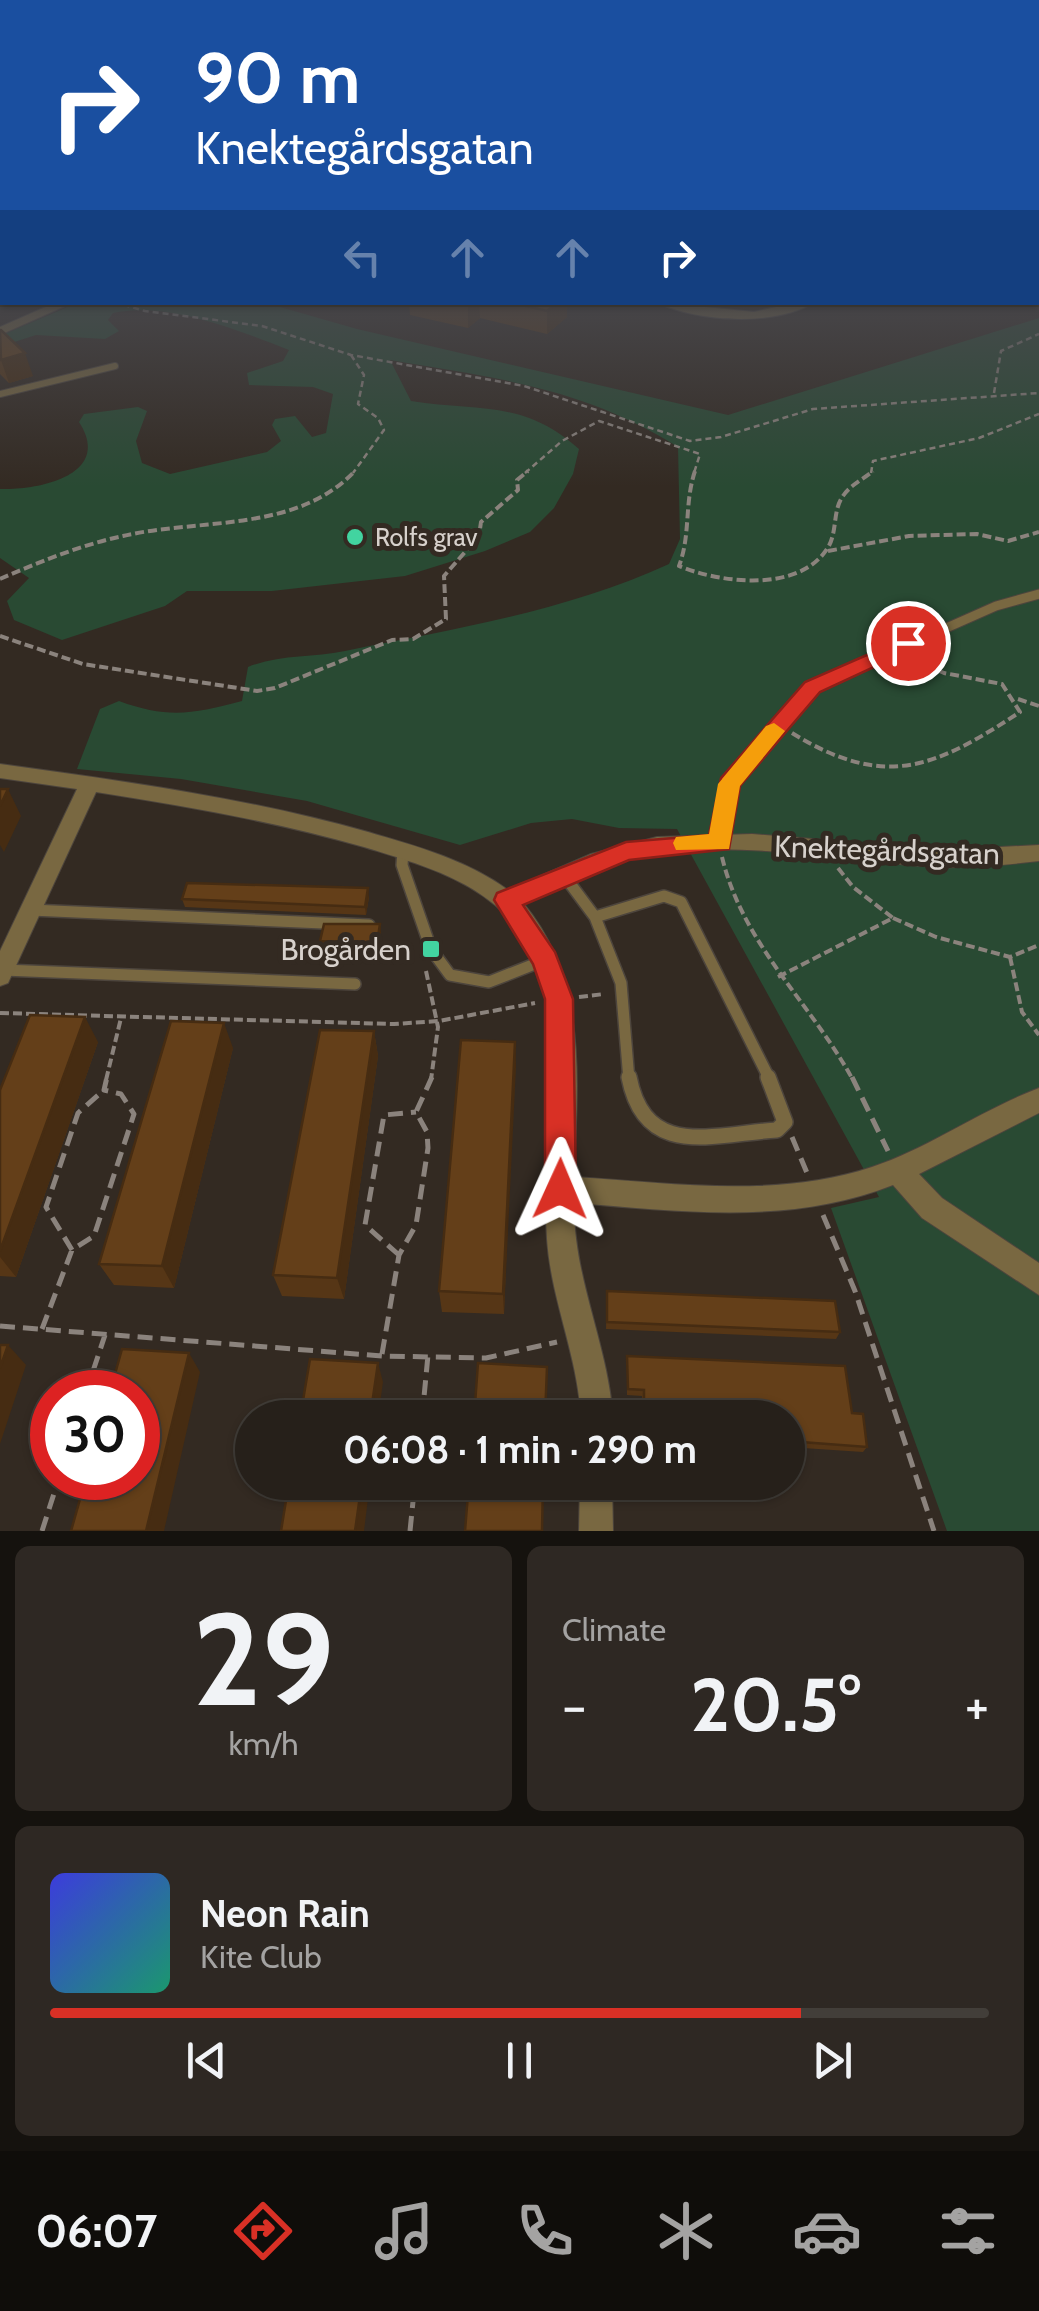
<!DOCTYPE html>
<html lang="en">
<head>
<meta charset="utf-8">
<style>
  :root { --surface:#26201a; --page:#2e2823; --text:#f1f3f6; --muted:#a4a3a2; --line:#423e39; --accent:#d93025 }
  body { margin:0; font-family:Cabin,sans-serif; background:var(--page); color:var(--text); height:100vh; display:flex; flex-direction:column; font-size:38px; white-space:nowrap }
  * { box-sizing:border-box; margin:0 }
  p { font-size:32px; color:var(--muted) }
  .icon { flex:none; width:55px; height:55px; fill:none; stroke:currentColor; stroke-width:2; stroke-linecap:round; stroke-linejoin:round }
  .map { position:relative; height:1531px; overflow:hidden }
  .drawer { display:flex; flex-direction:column; gap:15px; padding:15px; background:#15120e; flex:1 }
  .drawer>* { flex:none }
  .banner { position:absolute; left:0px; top:0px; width:1040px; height:305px; box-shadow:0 2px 8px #0004,0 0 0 2px var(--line); background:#1a4fa0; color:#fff; overflow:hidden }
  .speed { position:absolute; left:30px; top:1370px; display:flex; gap:20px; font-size:50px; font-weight:700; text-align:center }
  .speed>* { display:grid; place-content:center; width:130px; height:130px; border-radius:50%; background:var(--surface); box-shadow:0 2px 8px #0004,0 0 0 2px var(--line); line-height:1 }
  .speed .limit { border:15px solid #d22; background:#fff; color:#111 }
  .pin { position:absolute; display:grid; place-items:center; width:85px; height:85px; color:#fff; margin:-42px; border:5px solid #fff; border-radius:50%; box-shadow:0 2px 10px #0007 }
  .me { position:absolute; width:110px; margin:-55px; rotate:1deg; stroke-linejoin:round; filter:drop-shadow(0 0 8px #0008) }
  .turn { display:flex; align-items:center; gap:35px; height:210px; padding:0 30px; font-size:45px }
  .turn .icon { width:130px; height:130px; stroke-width:2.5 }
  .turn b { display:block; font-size:70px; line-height:85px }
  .lanes { display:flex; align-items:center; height:95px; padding:0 30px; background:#0003; justify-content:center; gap:50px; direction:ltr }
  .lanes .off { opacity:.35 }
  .big { font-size:75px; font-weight:800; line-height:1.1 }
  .drawer .card { flex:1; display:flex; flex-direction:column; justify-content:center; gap:15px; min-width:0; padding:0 35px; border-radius:15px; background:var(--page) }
  .drawer .dial { align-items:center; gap:0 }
  .dial b { font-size:130px; line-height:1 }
  .song { display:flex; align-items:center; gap:30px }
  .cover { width:120px; height:120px; border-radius:15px; background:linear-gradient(135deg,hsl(240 70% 55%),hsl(160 70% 35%)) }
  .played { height:10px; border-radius:5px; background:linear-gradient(90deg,var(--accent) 80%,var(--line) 80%) }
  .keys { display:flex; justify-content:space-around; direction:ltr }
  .heat { display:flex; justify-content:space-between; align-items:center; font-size:55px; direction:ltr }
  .drawer .tiles { flex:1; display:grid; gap:15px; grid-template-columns:1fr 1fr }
  .card:last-child { grid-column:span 2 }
  .trip { position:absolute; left:235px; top:1400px; width:570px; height:100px; border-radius:50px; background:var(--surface); box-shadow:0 2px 8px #0004,0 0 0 2px var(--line); font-weight:800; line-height:100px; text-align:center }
  .menu { display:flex; height:160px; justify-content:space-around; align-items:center; background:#0f0d0a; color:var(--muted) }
  .menu .icon { width:70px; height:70px }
  .menu .selected { color:var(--accent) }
  .menu b { font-size:45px; color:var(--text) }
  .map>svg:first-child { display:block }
</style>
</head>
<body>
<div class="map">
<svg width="1039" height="1531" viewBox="0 0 1039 1531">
  <rect width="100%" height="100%" fill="#332a22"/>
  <!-- green -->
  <path fill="#294a33" d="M77,303H266L357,329L728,415L1039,318V1531H947L831,1208L879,1197L677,829L619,828L572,819L531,823L460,845L307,801L181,779L77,769L100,709L119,701C168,719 193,714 242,701L248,667C280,654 312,658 345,651C454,629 567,611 669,564L680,539L678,447C585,388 496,378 390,360L411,401C478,412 523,399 579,449L573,474L554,508L530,532L485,551L405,576L272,591H187L165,606L62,640L14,620L7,601L29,578L0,558V489C41,490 113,474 79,422L84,414L138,407L147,411L136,441L142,463L170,474L267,452L281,441L272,425L275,419L295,416L312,437L326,433L333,394L313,387L249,385L247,373L283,361L289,350C237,330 168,301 113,313L108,320L119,331L105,339L36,335L2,346L0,336Z"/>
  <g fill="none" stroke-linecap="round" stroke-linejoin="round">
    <!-- lane-far3 casing -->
    <g stroke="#4d453d" stroke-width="8">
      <path id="lane-far3" d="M0,394L115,366"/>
    </g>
    <!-- lane-far2 casing -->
    <g stroke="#4d453d" stroke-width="11">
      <path id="lane-far2" d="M770,736L813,687L996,606L1039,594"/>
    </g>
    <!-- lane-far1 casing -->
    <g stroke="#4d453d" stroke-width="14">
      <path id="lane-far1" d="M720,843L729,783L773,733
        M403,851L402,865L431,949L450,975L489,982L545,960
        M563,874L595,917
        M31,910L369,925
        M595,917L621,983L629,1080
        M595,917L664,896L681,902L770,1080
        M3,970L355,984"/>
    </g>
    <!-- lane casing -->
    <g stroke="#4d453d" stroke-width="18">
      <path id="lane" d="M629,1077C645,1160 713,1134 777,1130L785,1122L768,1077"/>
    </g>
    <!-- street casing -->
    <g stroke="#4d453d" stroke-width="2">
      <path id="street" d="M57,302H74L0,335V327Z
        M656,302L754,312L797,302H815C775,327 697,322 656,302Z
        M0,764C124,781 247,798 368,832C416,846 467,860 508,890L591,854L657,837L752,834L944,850L1039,845V861C1006,865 973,868 940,867C846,862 752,841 658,853C610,859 566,882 523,903C589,981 577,1082 574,1177C673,1183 776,1199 872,1167C931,1147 981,1110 1039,1088V1113L919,1174L942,1198L1039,1263V1295L922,1218L893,1185C789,1226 682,1211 574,1203C573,1278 608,1344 613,1418H581C578,1356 551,1300 547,1239C541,1158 562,1076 546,996C539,962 522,927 495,905C458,874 409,861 364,847C276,822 186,806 96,792L8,983L0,986V951L77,789L0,778Z
        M580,1482H612L613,1531H579Z"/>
    </g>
    <!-- secondary casing -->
    <g stroke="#4d453d" stroke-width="2">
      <path id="secondary" d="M0,296H2L4,302L0,304Z"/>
    </g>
    <!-- path-far2 -->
    <path stroke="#8b837d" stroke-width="2.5" stroke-dasharray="6 4" stroke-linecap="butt" d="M114,302L145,311L262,326L351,355L524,386L690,441L721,437L813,409L1039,393
      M351,355L364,375L358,404L378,418L384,430L353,473
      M994,393L1001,351L1039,334
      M525,473L562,441L599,421L700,454L694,473
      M871,473L873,461L979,438L1039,414"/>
    <!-- path-far1 -->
    <path stroke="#8b837d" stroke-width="4" stroke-dasharray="9 4" stroke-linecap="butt" d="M695,471C684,504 691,534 679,566C720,583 798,593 827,549C838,533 832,511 843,496C850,485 864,479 873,471
      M828,551L909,536L977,534L1008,541L1039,532
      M0,579C39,562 81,545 123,536C200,518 296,533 355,471
      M0,636L83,664L257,691L275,688L392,640L413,639L446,619L444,576L479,536L481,522L518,490L517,480L528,471
      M1018,699L1039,706
      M792,733C886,791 936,767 1020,712L1002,684L944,673L912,659
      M722,857C743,945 811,1003 853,1080
      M893,918L936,937L1010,957L1039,945
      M1010,957L1022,1012L1039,1035
      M426,971L438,1027L431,1080
      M778,977L893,918L853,887L838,868
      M579,997L604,994
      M0,1013L394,1024L439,1021L535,1003
      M106,1080L121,1018"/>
    <!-- path -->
    <path stroke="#8b837d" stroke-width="5" stroke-dasharray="15 8" stroke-linecap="butt" d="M852,1077L888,1151
      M792,1137L807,1173
      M823,1215L855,1291L934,1531
      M72,1250L46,1207L78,1113L104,1090
      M399,1255L365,1225L384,1115L416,1112
      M0,1326L382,1356L486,1358L557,1342
      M42,1329L72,1250L94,1236L134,1114L121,1094L104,1090L107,1077
      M382,1354L399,1255L416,1225L428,1148L427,1132L416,1112L432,1077
      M86,1392L105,1335
      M422,1418L428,1355
      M42,1531L59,1478
      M410,1531L415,1482"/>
    <!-- lane-far3 -->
    <use href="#lane-far3" stroke="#796841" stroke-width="6"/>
    <!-- lane-far2 -->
    <use href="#lane-far2" stroke="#796841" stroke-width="9"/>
    <!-- lane-far1 -->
    <use href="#lane-far1" stroke="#796841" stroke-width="11"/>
    <!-- lane -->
    <use href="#lane" stroke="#796841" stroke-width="15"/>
    <!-- street -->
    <use href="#street" fill="#796841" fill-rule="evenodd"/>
    <!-- secondary -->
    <use href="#secondary" fill="#a48948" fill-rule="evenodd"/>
  </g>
  <!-- wall -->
  <path fill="#563616" d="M409,302H567V317L547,334L480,318L468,328L410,315Z
    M0,330L33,376L9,383L0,374Z
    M369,897L366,915L185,907L182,899Z
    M381,933L378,952L322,950L320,941Z
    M374,1031L378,1056L344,1299L282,1296L273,1275Z
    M98,1042L16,1277L0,1276V1090Z
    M515,1042L504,1314L442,1312L439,1291Z
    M233,1048L174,1288L114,1285L99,1264Z
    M607,1291L840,1332L836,1339L606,1329Z
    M627,1356L852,1413L867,1447L863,1452L788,1447V1418H642V1396L627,1395Z"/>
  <!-- shaded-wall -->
  <path fill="#462c12" d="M471,302H479L480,318L468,328V305Z
    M558,302H567V317L547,334V311Z
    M25,353L33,376L9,383L1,360Z
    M8,789L21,816L4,852L0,845V806Z
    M368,888L369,897L366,915L365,907Z
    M380,924L381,933L378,952L377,943Z
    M85,1017L98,1042L16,1277L0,1257V1251Z
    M224,1023L233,1048L174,1288L162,1266Z
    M374,1031L378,1056L344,1299L337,1278Z
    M515,1042L516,1067L504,1314L503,1294Z
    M8,1345L26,1365L0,1444V1368Z
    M189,1353L200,1372L164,1531H146Z
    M378,1363L383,1382L378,1418H370Z
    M362,1482H370L364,1531H355Z"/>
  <!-- building -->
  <path fill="#643f19" stroke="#462c12" stroke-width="2.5" d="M508,302H558L547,311Z
    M0,330H1L25,353L1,360Z
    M0,789H8L0,806Z
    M187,883L368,888L365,907L182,899Z
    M324,924H380L377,943L320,941Z
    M30,1015L85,1017L0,1251V1090Z
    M171,1021L224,1023L162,1266L99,1264Z
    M320,1030L374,1031L337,1278L273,1275Z
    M461,1040L515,1042L503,1294L439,1291Z
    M607,1291L835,1301L840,1332L607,1322Z
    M0,1345H8L0,1368Z
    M122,1349L189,1353L146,1531H71L86,1478H138V1392H110Z
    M627,1356L845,1366L852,1413L863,1414L867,1447L788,1441V1418H644V1390L628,1389Z
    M310,1359L378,1363L370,1418H300Z
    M478,1363L547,1367L545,1418H474Z
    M289,1482H362L355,1531H281Z
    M469,1482H543L542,1531H465Z"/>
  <!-- sky -->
  <linearGradient id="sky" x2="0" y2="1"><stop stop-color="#1c1713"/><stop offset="0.56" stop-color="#4a4a4f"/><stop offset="1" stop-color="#4a4a4f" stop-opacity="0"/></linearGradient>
  <rect width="1039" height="487" fill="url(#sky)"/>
  <!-- route -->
  <path fill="#d93025" stroke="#8d1f18" stroke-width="2.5" d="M908,637L918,643L915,648L820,692L740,786L729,849L629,860L523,905L555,952L573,999L576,1189L571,1200L560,1204L549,1200L545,1189V999L533,964L494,900L497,893L626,842L709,835L721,778L805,682Z"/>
  <!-- slow -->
  <path fill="#f59e0b" d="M774,723L785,731L740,786L729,849L676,850L673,843L676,837L709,834L718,784L766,726Z"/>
  <!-- markers -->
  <g fill="#42d4a0" stroke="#332a22" stroke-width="4">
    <circle cx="355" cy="537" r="10"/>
    <rect x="421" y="939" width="20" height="20" rx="5"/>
  </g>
  <g text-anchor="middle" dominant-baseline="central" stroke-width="10" stroke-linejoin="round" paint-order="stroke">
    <!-- far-poi labels -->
    <g font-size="25" fill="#d7d1cc" stroke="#332a22" text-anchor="start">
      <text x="375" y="537">Rolfs grav</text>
    </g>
    <!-- street labels -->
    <g font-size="30" fill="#d7d1cc" stroke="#332a22">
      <text transform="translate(887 850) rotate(2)">Knektegårdsgatan</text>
    </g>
    <!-- poi labels -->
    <g font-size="30" fill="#d7d1cc" stroke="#332a22" text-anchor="end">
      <text x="411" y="949">Brogården</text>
    </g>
  </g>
</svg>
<div class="speed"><div class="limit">30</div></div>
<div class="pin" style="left:908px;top:643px;background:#d93025"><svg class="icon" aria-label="arrive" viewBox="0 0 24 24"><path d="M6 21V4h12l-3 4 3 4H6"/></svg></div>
<svg class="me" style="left:560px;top:1189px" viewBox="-20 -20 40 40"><path d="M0-17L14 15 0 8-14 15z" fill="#d93025" stroke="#fff" stroke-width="4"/></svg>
<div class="trip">06:08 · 1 min · 290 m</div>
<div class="banner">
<div class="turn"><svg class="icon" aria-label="right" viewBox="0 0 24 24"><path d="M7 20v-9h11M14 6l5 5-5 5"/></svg><div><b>90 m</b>Knektegårdsgatan</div></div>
<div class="lanes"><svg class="icon off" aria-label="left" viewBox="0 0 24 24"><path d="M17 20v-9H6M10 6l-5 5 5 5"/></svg><svg class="icon off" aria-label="ahead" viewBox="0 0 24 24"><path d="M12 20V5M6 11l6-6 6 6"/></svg><svg class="icon off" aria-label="ahead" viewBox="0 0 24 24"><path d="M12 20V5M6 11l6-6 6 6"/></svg><svg class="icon" aria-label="right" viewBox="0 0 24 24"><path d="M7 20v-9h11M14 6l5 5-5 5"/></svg></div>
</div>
</div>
<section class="drawer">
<div class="tiles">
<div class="card dial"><b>29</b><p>km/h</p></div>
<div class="card"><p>Climate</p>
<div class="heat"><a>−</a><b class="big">20.5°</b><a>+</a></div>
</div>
<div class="card">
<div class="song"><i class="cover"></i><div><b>Neon Rain</b><p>Kite Club</p></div></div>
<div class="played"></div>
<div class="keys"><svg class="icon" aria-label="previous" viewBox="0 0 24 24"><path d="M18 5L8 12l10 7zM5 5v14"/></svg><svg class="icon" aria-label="pause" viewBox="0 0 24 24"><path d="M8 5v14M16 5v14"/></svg><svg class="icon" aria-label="next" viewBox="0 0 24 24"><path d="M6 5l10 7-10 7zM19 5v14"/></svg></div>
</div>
</div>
</section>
<nav class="menu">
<b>06:07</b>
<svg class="icon selected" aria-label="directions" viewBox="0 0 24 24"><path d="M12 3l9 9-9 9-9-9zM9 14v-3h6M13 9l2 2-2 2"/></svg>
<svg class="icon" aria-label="music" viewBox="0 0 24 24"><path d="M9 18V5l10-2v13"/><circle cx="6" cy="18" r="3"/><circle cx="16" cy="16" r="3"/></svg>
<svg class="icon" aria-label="phone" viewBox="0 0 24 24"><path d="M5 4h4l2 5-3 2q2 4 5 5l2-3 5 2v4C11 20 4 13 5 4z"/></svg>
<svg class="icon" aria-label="climate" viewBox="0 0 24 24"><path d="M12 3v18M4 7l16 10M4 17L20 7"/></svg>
<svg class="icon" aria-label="car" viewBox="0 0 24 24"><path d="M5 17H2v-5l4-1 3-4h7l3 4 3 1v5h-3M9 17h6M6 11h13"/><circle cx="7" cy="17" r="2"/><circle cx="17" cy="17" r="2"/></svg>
<svg class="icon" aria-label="filters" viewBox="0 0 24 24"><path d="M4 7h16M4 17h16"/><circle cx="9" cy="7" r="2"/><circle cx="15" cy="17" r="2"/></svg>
</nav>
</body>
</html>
